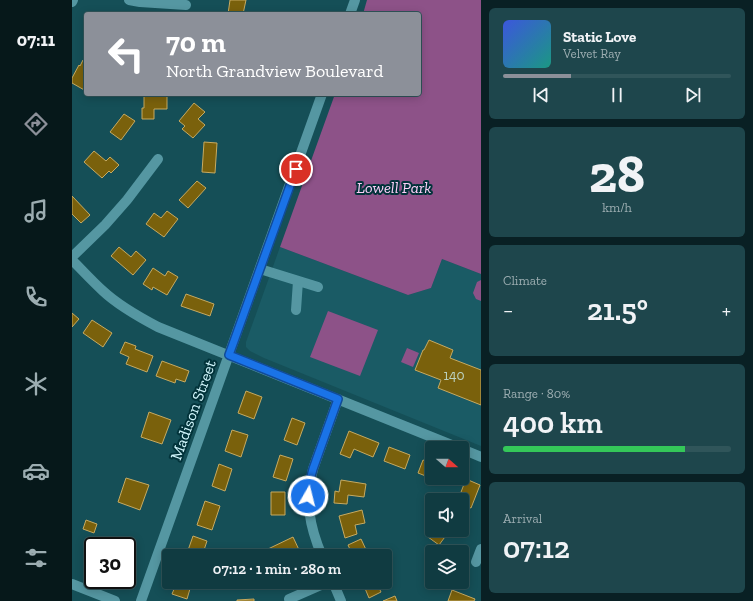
<!DOCTYPE html>
<html lang="en">
<head>
<meta charset="utf-8">
<style>
  :root { --surface:#103b41; --page:#1e464c; --text:#f1f3f6; --muted:#9cadb1; --line:#30555a; --accent:#8c9099 }
  body { margin:0; font-family:"Zilla Slab",serif; background:var(--page); color:var(--text); height:100vh; display:flex; flex-direction:column; font-size:15px; white-space:nowrap }
  * { box-sizing:border-box; margin:0 }
  p { font-size:13px; color:var(--muted) }
  .icon { flex:none; width:22px; height:22px; fill:none; stroke:currentColor; stroke-width:2; stroke-linecap:round; stroke-linejoin:round }
  .map { position:relative; flex:1; overflow:hidden }
  .panel { display:flex; flex-direction:column; gap:8px; padding:8px; background:#092024; width:272px }
  .panel>* { flex:none }
  .hud { position:absolute; left:12px; top:12px; width:337px; height:84px; border-radius:4px; box-shadow:0 2px 10px #0003,0 0 0 1px var(--line); background:#8c9099; color:#fff; overflow:hidden }
  .needle { width:26px; rotate:110deg }
  .buttons { position:absolute; left:353px; top:441px; display:grid; gap:8px }
  .buttons a { display:grid; place-items:center; width:44px; height:44px; border-radius:4px; background:var(--surface); box-shadow:0 2px 10px #0003,0 0 0 1px var(--line); font-size:20px }
  .speed { position:absolute; left:12px; top:537px; display:flex; gap:8px; font-size:20px; font-weight:700; text-align:center }
  .speed>* { display:grid; place-content:center; width:52px; height:52px; border-radius:50%; background:var(--surface); box-shadow:0 2px 10px #0003,0 0 0 1px var(--line); line-height:1 }
  .speed .limit { border:2px solid #111; border-radius:6px; background:#fff; color:#111 }
  .pin { position:absolute; display:grid; place-items:center; width:34px; height:34px; color:#fff; margin:-17px; border:2px solid #fff; border-radius:50%; box-shadow:0 1px 4px #0007 }
  .me { position:absolute; width:44px; margin:-22px; rotate:8deg; stroke-linejoin:round; filter:drop-shadow(0 0 3px #0008) }
  .turn { display:flex; align-items:center; gap:14px; height:84px; padding:0 16px; font-size:18px }
  .turn .icon { width:52px; height:52px; stroke-width:2.5 }
  .turn b { display:block; font-size:28px; line-height:34px }
  .big { font-size:30px; font-weight:600; line-height:1.1 }
  .panel .widget { flex:1; display:flex; flex-direction:column; justify-content:center; gap:6px; min-width:0; padding:0 14px; border-radius:6px; background:var(--page) }
  .panel .dial { align-items:center; gap:0 }
  .dial b { font-size:52px; line-height:1 }
  .song { display:flex; align-items:center; gap:12px }
  .cover { width:48px; height:48px; border-radius:6px; background:linear-gradient(135deg,hsl(230 70% 55%),hsl(170 70% 35%)) }
  .played { height:4px; border-radius:2px; background:linear-gradient(90deg,var(--accent) 30%,var(--line) 30%) }
  .keys { display:flex; justify-content:space-around; direction:ltr }
  .heat { display:flex; justify-content:space-between; align-items:center; font-size:22px; direction:ltr }
  .charge { height:6px; border-radius:3px; background:linear-gradient(90deg,#34c759 80%,var(--line) 0) }
  .trip { position:absolute; left:90px; top:549px; width:230px; height:40px; border-radius:4px; background:var(--surface); box-shadow:0 2px 10px #0003,0 0 0 1px var(--line); font-weight:600; line-height:40px; text-align:center }
  main { display:flex; flex:1; min-height:0 }
  .menu { display:flex; flex-direction:column; width:72px; justify-content:space-around; align-items:center; background:#06181a; color:var(--muted) }
  .menu .icon { width:28px; height:28px }
  .menu .selected { color:var(--accent) }
  .menu b { font-size:18px; color:var(--text) }
  .map>svg:first-child { display:block }
</style>
</head>
<body>
<main>
<nav class="menu">
<b>07:11</b>
<svg class="icon selected" aria-label="directions" viewBox="0 0 24 24"><path d="M12 3l9 9-9 9-9-9zM9 14v-3h6M13 9l2 2-2 2"/></svg>
<svg class="icon" aria-label="music" viewBox="0 0 24 24"><path d="M9 18V5l10-2v13"/><circle cx="6" cy="18" r="3"/><circle cx="16" cy="16" r="3"/></svg>
<svg class="icon" aria-label="phone" viewBox="0 0 24 24"><path d="M5 4h4l2 5-3 2q2 4 5 5l2-3 5 2v4C11 20 4 13 5 4z"/></svg>
<svg class="icon" aria-label="climate" viewBox="0 0 24 24"><path d="M12 3v18M4 7l16 10M4 17L20 7"/></svg>
<svg class="icon" aria-label="car" viewBox="0 0 24 24"><path d="M5 17H2v-5l4-1 3-4h7l3 4 3 1v5h-3M9 17h6M6 11h13"/><circle cx="7" cy="17" r="2"/><circle cx="17" cy="17" r="2"/></svg>
<svg class="icon" aria-label="filters" viewBox="0 0 24 24"><path d="M4 7h16M4 17h16"/><circle cx="9" cy="7" r="2"/><circle cx="15" cy="17" r="2"/></svg>
</nav>
<div class="map">
<svg width="409" height="601" viewBox="0 0 409 601">
  <rect width="100%" height="100%" fill="#154f57"/>
  <!-- built -->
  <path fill="#1a5b65" d="M208,247L336,295L359,288L370,259L409,274V446L192,358L178,351L174,347V342Z"/>
  <!-- green -->
  <path fill="#8d5288" d="M295,0H409V274L370,259L359,288L336,295L208,247L263,94H347V14H291Z
    M409,280V301L404,299L401,293L405,282Z
    M256,311L306,330L288,376L238,357Z
    M335,348L347,353L341,367L329,362Z"/>
  <!-- building -->
  <path fill="#7a610c" stroke="#c6aa61" d="M158,0H174L171,14H156Z
    M11,60L14,62V91L0,83V78L7,65L8,66Z
    M72,96H95V109H82V119H70V108H72Z
    M122,103L133,112L126,119L133,125L121,138L110,129L113,126L107,121Z
    M52,114L63,121L49,140L38,132Z
    M132,142L145,143L143,173L130,172Z
    M22,151L34,161L38,157L47,165L39,173L37,171L30,178L12,162Z
    M125,181L134,188L116,208L107,200Z
    M0,196L18,215L9,223L0,214Z
    M95,211L106,219L92,237L74,224L82,213L89,218Z
    M47,247L59,257L64,251L74,260L61,275L39,256Z
    M81,268L93,276L96,271L106,277L95,295L81,287L80,290L71,284Z
    M114,294L142,304L138,316L109,306Z
    M0,313L7,319L0,327Z
    M20,320L40,333L31,347L11,333Z
    M357,340L381,350L378,358L409,370V405L366,388L369,380L343,370L351,350H352Z
    M53,342L64,346L63,349L81,356L75,372L54,364L57,357L48,353Z
    M90,361L117,371L113,382L104,379L103,383L84,376Z
    M174,391L190,397L182,419L166,413Z
    M77,412L99,420L90,444L69,437Z
    M220,418L233,423L225,445L212,440Z
    M160,430L176,435L169,457L153,451Z
    M277,431L307,443L301,457L282,449L278,458L268,454Z
    M317,447L338,455L333,469L312,461Z
    M208,455L221,459L214,481L201,477Z
    M351,460L360,463V478H370L369,482L346,473Z
    M147,464L160,469L153,491L140,486Z
    M54,478L77,485L68,510L46,502Z
    M394,479L408,485L399,508L390,505V500H386Z
    M269,480L294,484L292,497L276,495L275,504L262,503L263,491L267,492Z
    M199,492H213V515H199Z
    M133,501L148,506L140,530L125,525Z
    M390,509L396,515L390,520Z
    M290,510L293,523L283,525L285,534L273,538L267,516Z
    M14,520L25,524L22,533L11,529Z
    M360,530H378L367,545L356,537Z
    M121,536L135,541L130,556H114Z
    M221,537L228,552L219,556H199L196,549Z
    M289,539L297,556H281L276,545Z
    M312,551L315,559L313,560V556H301Z
    M360,562V582H374V583L361,588L355,573L358,572L355,564Z
    M315,565L320,578L313,581V566Z
    M105,582H120L115,599L100,594Z
    M172,582H183L178,588Z
    M295,582H311L305,584L309,592L297,598L292,586L296,585Z
    M380,590L403,599L402,601H376Z
    M323,596L325,601H311Z
    M182,599V601H165V600Z"/>
  <g fill="none" stroke-linecap="round" stroke-linejoin="round">
    <!-- minor -->
    <path stroke="#5597a2" stroke-width="10" d="M57,0L68,2L114,5
      M0,2L1,0
      M278,14L283,0
      M0,257L33,225L55,200L86,159
      M0,260C10,270 20,281 31,291C47,306 67,317 86,327L387,448
      M188,269L246,287
      M224,310L226,281
      M390,449L409,457
      M250,556C237,525 233,502 241,469L266,399
      M404,562L409,549
      M261,582L269,601
      M0,584L43,601
      M217,599L256,582
      M69,601L250,94"/>
  </g>
  <g fill="none" stroke-linecap="round" stroke-linejoin="round">
    <!-- route casing -->
    <g stroke="#114b97" stroke-width="10">
      <path id="route" d="M224,169L157,355L266,399L241,469L238,480L236,496"/>
    </g>
    <!-- route -->
    <use href="#route" stroke="#1a73e8" stroke-width="7"/>
  </g>
  <g text-anchor="middle" dominant-baseline="central" stroke-width="4" stroke-linejoin="round" paint-order="stroke">
    <!-- number labels -->
    <g font-size="14" fill="#bcd2c1">
      <text x="382" y="375">140</text>
    </g>
    <!-- park labels -->
    <g font-size="16" font-style="italic" fill="#fed0f9" stroke="#02333a">
      <text x="322" y="187">Lowell Park</text>
    </g>
    <!-- street labels -->
    <g font-size="16" fill="#d2f7fd" stroke="#02333a">
      <text transform="translate(121 410) rotate(-70)">Madison Street</text>
    </g>
  </g>
</svg>
<div class="buttons">
<a><svg class="needle" viewBox="-14 -14 28 28"><path d="M0-13l5 13h-10z" fill="#e53935"/><path d="M0 13l5-13h-10z" fill="#9cadb1"/></svg></a>
<a><svg class="icon" aria-label="sound" viewBox="0 0 24 24"><path d="M4 9h4l5-4v14l-5-4H4zM17 9q2 3 0 6"/></svg></a>
<a><svg class="icon" aria-label="layers" viewBox="0 0 24 24"><path d="M12 4l9 5-9 5-9-5zM3 14l9 5 9-5"/></svg></a>
</div>
<div class="speed"><div class="limit">30</div></div>
<div class="pin" style="left:224px;top:169px;background:#d93025"><svg class="icon" aria-label="arrive" viewBox="0 0 24 24"><path d="M6 21V4h12l-3 4 3 4H6"/></svg></div>
<svg class="me" style="left:236px;top:496px" viewBox="-20 -20 40 40"><circle r="17" fill="#1a73e8" stroke="#fff" stroke-width="3"/><path d="M0-11L8 9 0 5-8 9z" fill="#fff"/></svg>
<div class="trip">07:12 · 1 min · 280 m</div>
<div class="hud">
<div class="turn"><svg class="icon" aria-label="left" viewBox="0 0 24 24"><path d="M17 20v-9H6M10 6l-5 5 5 5"/></svg><div><b>70 m</b>North Grandview Boulevard</div></div>
</div>
</div>
<section class="panel">
<div class="widget">
<div class="song"><i class="cover"></i><div><b>Static Love</b><p>Velvet Ray</p></div></div>
<div class="played"></div>
<div class="keys"><svg class="icon" aria-label="previous" viewBox="0 0 24 24"><path d="M18 5L8 12l10 7zM5 5v14"/></svg><svg class="icon" aria-label="pause" viewBox="0 0 24 24"><path d="M8 5v14M16 5v14"/></svg><svg class="icon" aria-label="next" viewBox="0 0 24 24"><path d="M6 5l10 7-10 7zM19 5v14"/></svg></div>
</div>
<div class="widget dial"><b>28</b><p>km/h</p></div>
<div class="widget"><p>Climate</p>
<div class="heat"><a>−</a><b class="big">21.5°</b><a>+</a></div>
</div>
<div class="widget"><p>Range · 80%</p><b class="big">400 km</b><div class="charge"></div></div>
<div class="widget"><p>Arrival</p><b class="big">07:12</b></div>
</section>
</main>
</body>
</html>
